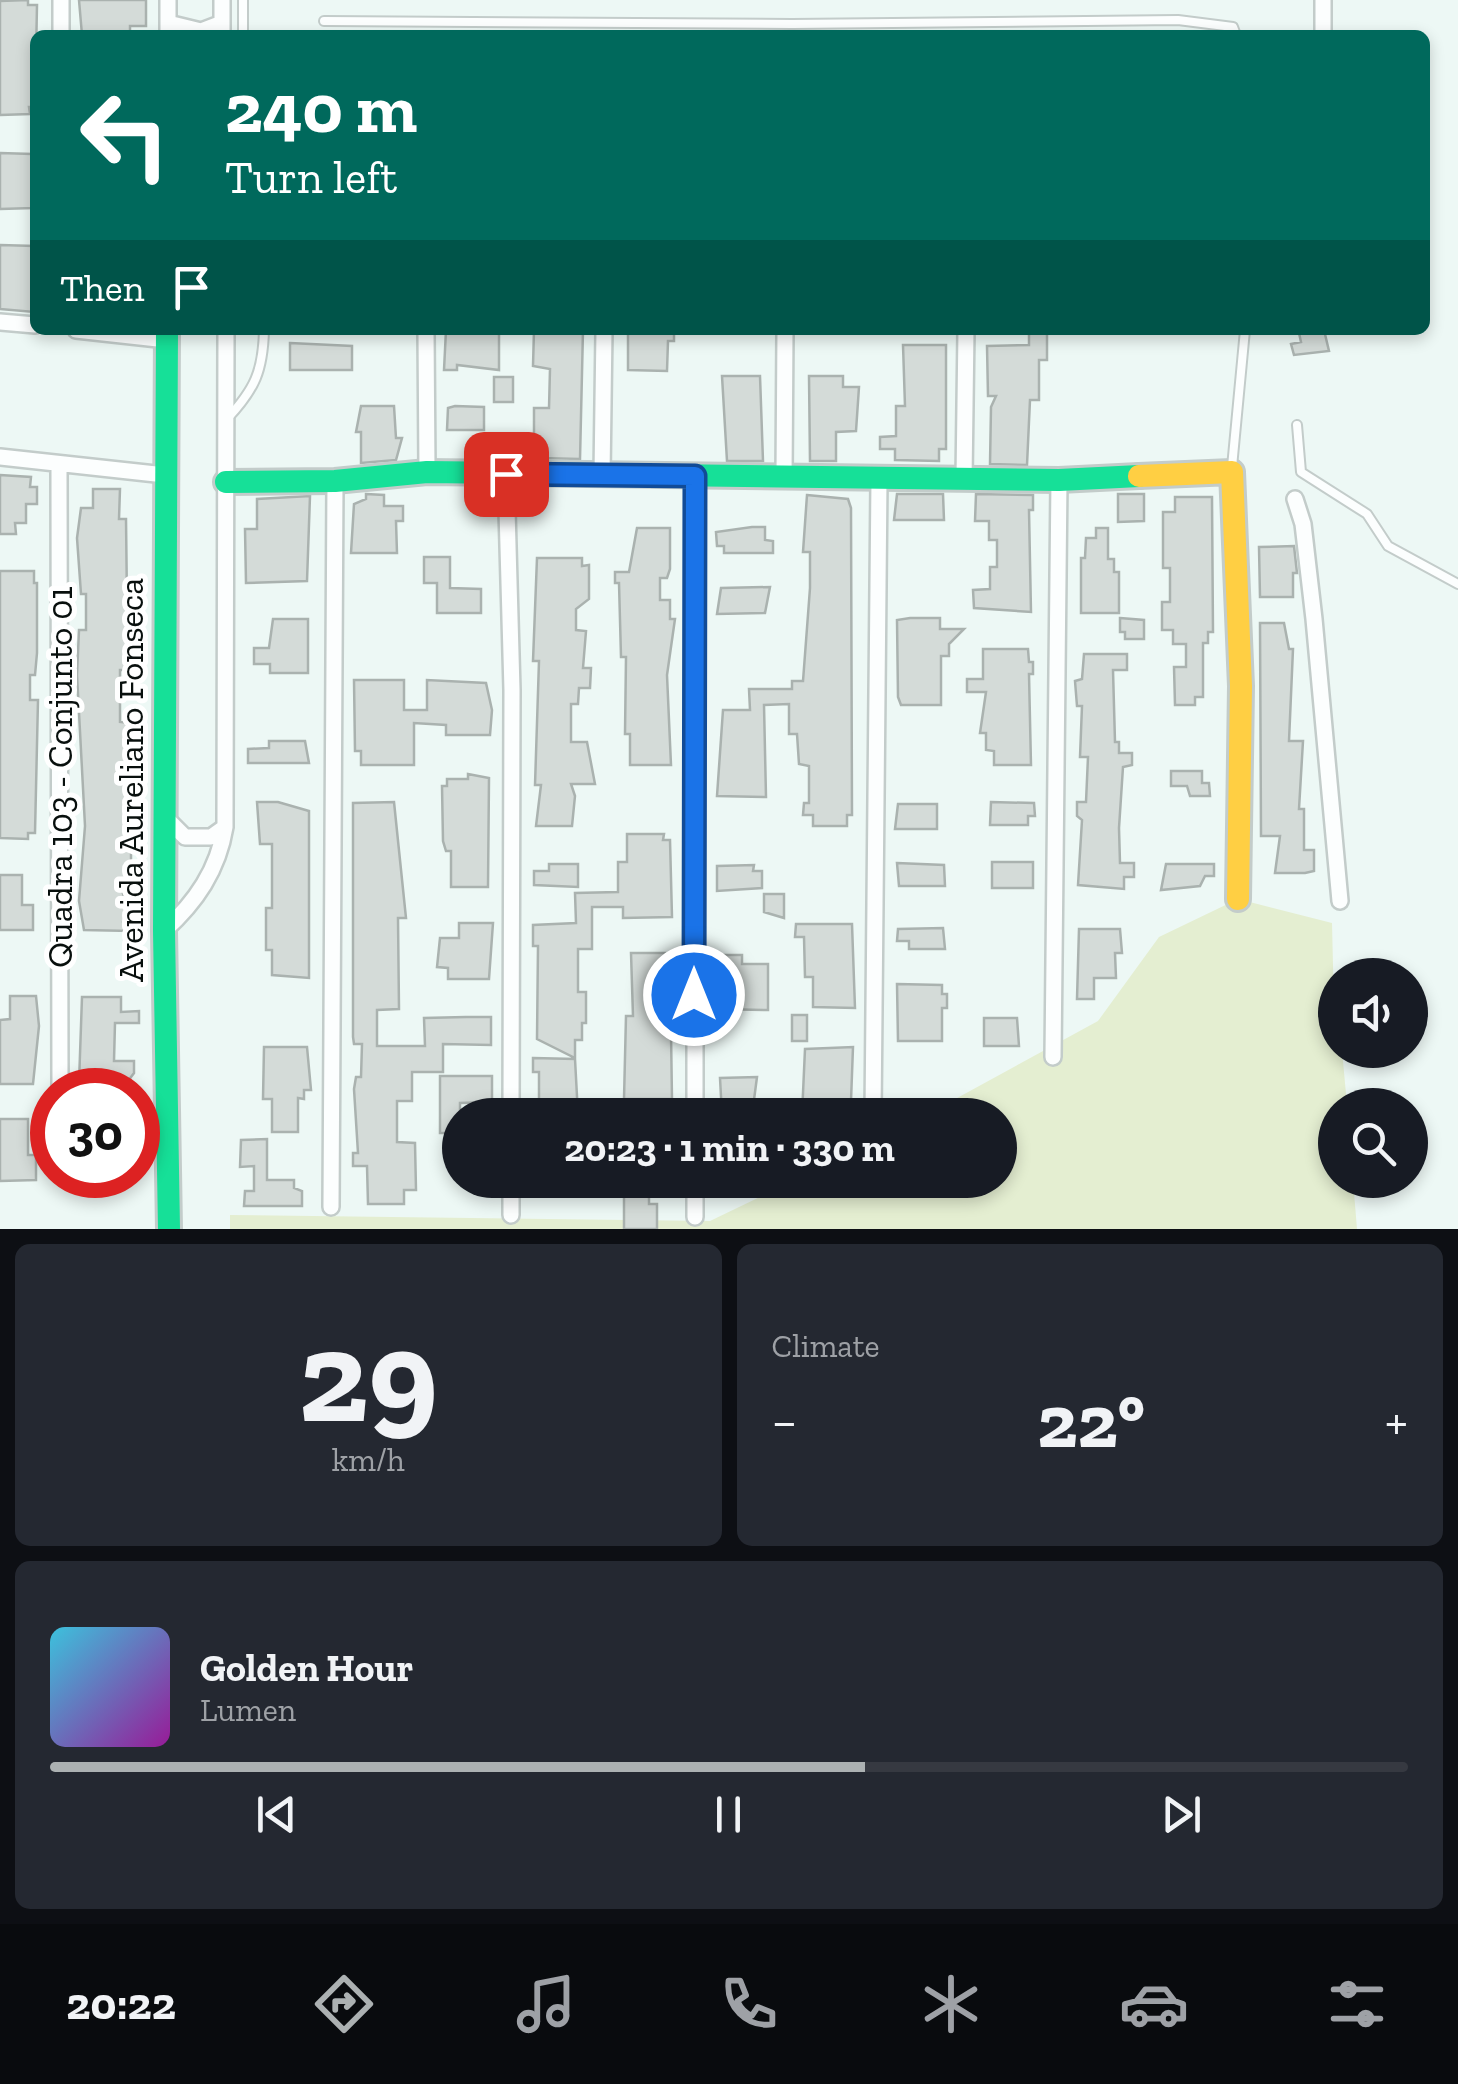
<!DOCTYPE html>
<html lang="en">
<head>
<meta charset="utf-8">
<style>
  :root { --surface:#171b24; --page:#242831; --text:#f1f3f6; --muted:#9ea1a6; --line:#363941; --accent:#acb1b2 }
  body { margin:0; font-family:"Zilla Slab",serif; background:var(--page); color:var(--text); height:100vh; display:flex; flex-direction:column; font-size:38px; white-space:nowrap }
  * { box-sizing:border-box; margin:0 }
  p { font-size:32px; color:var(--muted) }
  .icon { flex:none; width:55px; height:55px; fill:none; stroke:currentColor; stroke-width:2; stroke-linecap:round; stroke-linejoin:round }
  .map { position:relative; height:1229px; overflow:hidden }
  .sheet { display:flex; flex-direction:column; gap:15px; padding:15px; background:#0d0f14; flex:1 }
  .sheet>* { flex:none }
  .hud { position:absolute; left:30px; top:30px; width:1400px; height:305px; border-radius:15px; box-shadow:0 5px 15px #0003; background:#00695c; color:#fff; overflow:hidden }
  .controls { position:absolute; left:1318px; top:958px; display:grid; gap:20px }
  .controls a { display:grid; place-items:center; width:110px; height:110px; border-radius:50%; background:var(--surface); box-shadow:0 5px 15px #0003; font-size:50px }
  .speed { position:absolute; left:30px; top:1068px; display:flex; gap:20px; font-size:50px; font-weight:700; text-align:center }
  .speed>* { display:grid; place-content:center; width:130px; height:130px; border-radius:50%; background:var(--surface); box-shadow:0 5px 15px #0003; line-height:1 }
  .speed .limit { border:15px solid #d22; background:#fff; color:#111 }
  .pin { position:absolute; display:grid; place-items:center; width:85px; height:85px; color:#fff; margin:-42px; border-radius:20px; box-shadow:0 5px 15px #0006 }
  .me { position:absolute; width:110px; margin:-55px; rotate:0deg; stroke-linejoin:round; filter:drop-shadow(0 0 8px #0008) }
  .turn { display:flex; align-items:center; gap:35px; height:210px; padding:0 30px; font-size:45px }
  .turn .icon { width:130px; height:130px; stroke-width:2.5 }
  .turn b { display:block; font-size:70px; line-height:85px }
  .then { display:flex; align-items:center; height:95px; padding:0 30px; background:#0003; gap:20px; font-size:38px }
  .big { font-size:75px; font-weight:800; line-height:1.1 }
  .sheet .widget { flex:1; display:flex; flex-direction:column; justify-content:center; gap:15px; min-width:0; padding:0 35px; border-radius:15px; background:var(--page) }
  .sheet .dial { align-items:center; gap:0 }
  .dial b { font-size:130px; line-height:1 }
  .song { display:flex; align-items:center; gap:30px }
  .cover { width:120px; height:120px; border-radius:15px; background:linear-gradient(135deg,hsl(190 70% 55%),hsl(300 70% 35%)) }
  .played { height:10px; border-radius:5px; background:linear-gradient(90deg,var(--accent) 60%,var(--line) 60%) }
  .keys { display:flex; justify-content:space-around; direction:ltr }
  .heat { display:flex; justify-content:space-between; align-items:center; font-size:55px; direction:ltr }
  .sheet .tiles { flex:1; display:grid; gap:15px; grid-template-columns:1fr 1fr }
  .widget:last-child { grid-column:span 2 }
  .trip { position:absolute; left:442px; top:1098px; width:575px; height:100px; border-radius:50px; background:var(--surface); box-shadow:0 5px 15px #0003; font-weight:800; line-height:100px; text-align:center }
  .menu { display:flex; height:160px; justify-content:space-around; align-items:center; background:#090b0e; color:var(--muted) }
  .menu .icon { width:70px; height:70px }
  .menu .selected { color:var(--accent) }
  .menu b { font-size:45px; color:var(--text) }
  .map>svg:first-child { display:block }
</style>
</head>
<body>
<div class="map">
<svg width="1458" height="1229" viewBox="0 0 1458 1229">
  <rect width="100%" height="100%" fill="#edf8f5"/>
  <!-- green -->
  <path fill="#e4eed1" d="M1238,899L1332,923L1335,1050H1342L1347,1105H1335V1180H1353L1357,1229H230V1215L710,1221L795,1180H1000V1115H926L1098,1021L1159,937Z"/>
  <!-- building -->
  <path fill="#d4dbd8" stroke="#aab2af" stroke-width="2.5" d="M28,0V5H37L35,107H29L30,114L0,115V1Z
    M79,0H146V26H130V35H82Z
    M0,153L32,154L33,208L0,209Z
    M0,245L35,246L34,312L0,309Z
    M446,330L499,331V370L457,365V370H444Z
    M534,330H583L580,459L540,458V450L487,451V437L534,439V408H549L550,369L533,366Z
    M628,330H674V341H668L667,371L628,370Z
    M1029,330H1047V360H1039V400H1030L1027,465L990,464L991,407L996,396H988L987,346L1029,345Z
    M1313,330H1324L1329,351L1294,355L1291,344L1301,342L1299,333Z
    M290,343L352,346V370H290Z
    M903,345H946V449H939V461L895,460V449H880V437L896,436V406H905Z
    M722,376H760L763,461H727Z
    M809,376H843V387H859L856,431L836,432V461H810Z
    M494,377H513V402H494Z
    M361,406H394L396,438H402L396,460L361,463V432H356Z
    M455,406L484,407V430H447L448,408Z
    M0,475L31,477L30,487H37V504H26V523H15L16,534H0Z
    M93,489H120L119,519H126L127,602H134V641H145L146,652L125,653V670H120V722L138,724L133,783H140V796H134L140,839H131V885L120,884L129,913L123,922L130,931L84,930L79,901L85,826L77,675L79,630H86V594H81L77,538L81,508H93Z
    M366,494L384,495V506H403V521H396L397,553H351L354,504L366,499Z
    M897,494H943L944,520H894Z
    M976,494L1033,495V510H1029L1031,612L974,608L973,590L990,589V567H997V540H989V521H975Z
    M1118,494H1144V521L1118,522Z
    M807,495L848,499L851,508L852,815H847V826H813V815H803L804,803H809V766L799,764L797,734H789V704L764,705L766,797L717,796L723,710H750L749,689H792V681H803L810,588V552H803Z
    M310,496L307,581L246,583L245,529H257V499Z
    M1175,497H1212L1213,632H1208V643H1203V697H1195V705H1175L1174,667H1186V644H1173V630H1162V602H1170V568H1163V512H1175Z
    M752,527H765V540L773,541V553H724V546H717L716,532Z
    M637,528H670V569L667,578H660V600H670V619H675L667,675L671,765H630V734H625L626,657H621L619,583H615V572H629Z
    M1096,528H1108V559H1114V572H1119V613H1081V558H1085L1086,538H1096Z
    M1294,546L1297,573H1293V597H1260L1259,547Z
    M424,557H450V588L481,589V613H437V583H424Z
    M537,558H582V566L589,565V599L576,609V630L586,631L583,668H591L590,688H579L578,704H571V742H587L595,784H571L575,796L572,826H536L541,785H535L539,661H533Z
    M0,571H34V583H37V653L35,675H30V700H38L35,833H28V839L0,838Z
    M770,587L765,613L717,614L721,588Z
    M910,618H940V629H964L949,644V656H941V705H901L898,697L897,620Z
    M1120,618L1144,620V639H1125V632H1120Z
    M273,619H308V673H270V664H254V648H269Z
    M1260,623H1284L1289,649H1293L1289,741H1303L1299,809H1304V850H1314V871L1305,873H1275L1280,836H1261Z
    M983,649H1028L1029,662H1033V674H1029L1031,765H994V751L986,750V733H980L986,692H967V679H983Z
    M1084,654H1127V670H1113L1115,742H1119V753H1132V765L1123,767L1119,828L1120,863H1134V877H1124V889L1078,885L1082,820L1077,816V802H1086L1088,757H1080L1082,706H1077L1075,681L1082,679Z
    M354,680H404V710H427V680L486,683L492,710L490,735H446V725L414,723V765H361V751H355Z
    M269,741H305L309,763H248V749L269,748Z
    M1171,771H1202V783H1209L1210,796H1190L1187,786H1171Z
    M468,774L489,778L488,887H451V851H446L443,841L442,786H447V779H468Z
    M257,802H278L309,811V978L272,975V950H266V908H272V844H260Z
    M394,802L406,918H398L399,1009L377,1010V1046H425L424,1018L466,1017H491V1045L443,1044V1072H412V1101H397V1142L415,1143L416,1190H404V1204H368L367,1166H353V1153H358L354,1089L356,1077H361L362,1044H354L353,1037V803Z
    M991,802L1034,803L1035,816H1028V825H990Z
    M898,804H937V829H895Z
    M627,834H664L663,840H670L672,917L623,918V907H592V949H578V992H586V1023H582V1040H575V1058L537,1039L538,946H533V925L576,923L575,893L618,892V862H627Z
    M992,862H1033V888H992Z
    M897,863L944,865L945,886H899Z
    M549,864H578V887L534,885V871H549Z
    M1166,864H1214V876H1205L1200,886L1161,890Z
    M754,865L753,871H762V888L717,891V866Z
    M0,875H22V905H33V930H0Z
    M764,894H784V918L764,912Z
    M459,923H493L489,979H448V968L437,967L440,938H459Z
    M796,924H852L855,1008L813,1007V977H805L804,937H795Z
    M943,928L945,949H909V941H897L898,929Z
    M1079,929H1120L1122,953H1115L1116,978H1094V999H1077Z
    M631,953H665V967H670L672,1099H624L626,1016H633Z
    M715,955H742V964H768V1010L717,1009Z
    M897,984L942,985V994H947V1008H942V1041H898Z
    M10,996H36L39,1026L33,1084H0V1020L10,1019Z
    M82,997H121V1012L139,1011V1023H115L114,1061H134V1073L128,1081H120V1090L79,1083Z
    M792,1015H807V1041H792Z
    M984,1018H1017L1019,1046H984Z
    M264,1047H307L311,1090H304V1099L298,1098V1132H272V1099H263Z
    M853,1047L851,1101H843V1115H802L805,1049Z
    M533,1058L575,1059L578,1115H539V1072H533Z
    M440,1076H492V1102L460,1103V1133H440Z
    M757,1077L752,1115H722L720,1078Z
    M0,1119H28V1155H36V1180L0,1181Z
    M267,1139V1180H294V1188L302,1191V1206H244L245,1191H254V1166L240,1167L241,1140Z
    M610,1180H649V1204H657V1229H624V1193H610Z"/>
  <g fill="none" stroke-linecap="round" stroke-linejoin="round">
    <!-- lane casing -->
    <g stroke="#c3ccca" stroke-width="12">
      <path id="lane" d="M324,21L792,24L1178,20L1233,27L1236,35
        M243,35V0
        M227,419C255,389 263,371 264,330
        M1297,425L1301,472L1367,514L1388,546L1458,584
        M1232,467L1245,330"/>
    </g>
    <!-- street casing -->
    <g stroke="#c3ccca" stroke-width="20">
      <path id="street" d="M222,0V31
        M1323,0V35
        M168,23L201,31L222,23
        M61,35V0
        M168,35V0
        M0,322L35,325
        M76,330L167,340
        M426,330L427,472
        M0,457L165,475
        M59,464L60,1090
        M506,474L512,690L511,1115
        M602,475L604,330
        M784,477L785,330
        M964,479L966,330
        M1295,499L1303,524L1314,619L1340,901
        M166,818L185,837H211L225,827
        M164,931C196,902 218,870 225,827L226,330
        M1053,1057L1059,480
        M695,1115V476
        M873,1115L879,480
        M331,1207L335,481
        M511,1215V1180
        M695,1217V1180"/>
    </g>
    <!-- fast casing -->
    <g stroke="#c3ccca" stroke-width="28">
      <path id="fast" d="M167,330L164,931L169,1229
        M226,482L335,481L427,472L1059,480L1139,476"/>
    </g>
    <!-- slow casing -->
    <g stroke="#c3ccca" stroke-width="28">
      <path id="slow" d="M1139,476L1232,472L1241,686L1238,899"/>
    </g>
    <!-- lane -->
    <use href="#lane" stroke="#fcfefe" stroke-width="8"/>
    <!-- street -->
    <use href="#street" stroke="#fcfefe" stroke-width="15"/>
    <!-- fast -->
    <use href="#fast" stroke="#16e098" stroke-width="22"/>
    <!-- slow -->
    <use href="#slow" stroke="#ffcf43" stroke-width="22"/>
  </g>
  <g fill="none" stroke-linecap="round" stroke-linejoin="round">
    <!-- route casing -->
    <g stroke="#114b97" stroke-width="25">
      <path id="route" d="M506,474L695,476L694,995"/>
    </g>
    <!-- route -->
    <use href="#route" stroke="#1a73e8" stroke-width="18"/>
  </g>
  <g text-anchor="middle" dominant-baseline="central" stroke-width="10" stroke-linejoin="round" paint-order="stroke">
    <!-- street labels -->
    <g font-size="35" fill="#080f0d" stroke="#fff">
      <text transform="translate(60 777) rotate(-90)">Quadra 103 - Conjunto 01</text>
      <text transform="translate(131 780) rotate(-90)">Avenida Aureliano Fonseca</text>
    </g>
  </g>
</svg>
<div class="controls">
<a><svg class="icon" aria-label="sound" viewBox="0 0 24 24"><path d="M4 9h4l5-4v14l-5-4H4zM17 9q2 3 0 6"/></svg></a>
<a><svg class="icon" aria-label="search" viewBox="0 0 24 24"><circle cx="10" cy="10" r="6"/><path d="M15 15l6 6"/></svg></a>
</div>
<div class="speed"><div class="limit">30</div></div>
<div class="pin" style="left:506px;top:474px;background:#d93025"><svg class="icon" aria-label="arrive" viewBox="0 0 24 24"><path d="M6 21V4h12l-3 4 3 4H6"/></svg></div>
<svg class="me" style="left:694px;top:995px" viewBox="-20 -20 40 40"><circle r="17" fill="#1a73e8" stroke="#fff" stroke-width="3"/><path d="M0-11L8 9 0 5-8 9z" fill="#fff"/></svg>
<div class="trip">20:23 · 1 min · 330 m</div>
<div class="hud">
<div class="turn"><svg class="icon" aria-label="left" viewBox="0 0 24 24"><path d="M17 20v-9H6M10 6l-5 5 5 5"/></svg><div><b>240 m</b>Turn left</div></div>
<div class="then">Then<svg class="icon" aria-label="arrive" viewBox="0 0 24 24"><path d="M6 21V4h12l-3 4 3 4H6"/></svg></div>
</div>
</div>
<section class="sheet">
<div class="tiles">
<div class="widget dial"><b>29</b><p>km/h</p></div>
<div class="widget"><p>Climate</p>
<div class="heat"><a>−</a><b class="big">22°</b><a>+</a></div>
</div>
<div class="widget">
<div class="song"><i class="cover"></i><div><b>Golden Hour</b><p>Lumen</p></div></div>
<div class="played"></div>
<div class="keys"><svg class="icon" aria-label="previous" viewBox="0 0 24 24"><path d="M18 5L8 12l10 7zM5 5v14"/></svg><svg class="icon" aria-label="pause" viewBox="0 0 24 24"><path d="M8 5v14M16 5v14"/></svg><svg class="icon" aria-label="next" viewBox="0 0 24 24"><path d="M6 5l10 7-10 7zM19 5v14"/></svg></div>
</div>
</div>
</section>
<nav class="menu">
<b>20:22</b>
<svg class="icon selected" aria-label="directions" viewBox="0 0 24 24"><path d="M12 3l9 9-9 9-9-9zM9 14v-3h6M13 9l2 2-2 2"/></svg>
<svg class="icon" aria-label="music" viewBox="0 0 24 24"><path d="M9 18V5l10-2v13"/><circle cx="6" cy="18" r="3"/><circle cx="16" cy="16" r="3"/></svg>
<svg class="icon" aria-label="phone" viewBox="0 0 24 24"><path d="M5 4h4l2 5-3 2q2 4 5 5l2-3 5 2v4C11 20 4 13 5 4z"/></svg>
<svg class="icon" aria-label="climate" viewBox="0 0 24 24"><path d="M12 3v18M4 7l16 10M4 17L20 7"/></svg>
<svg class="icon" aria-label="car" viewBox="0 0 24 24"><path d="M5 17H2v-5l4-1 3-4h7l3 4 3 1v5h-3M9 17h6M6 11h13"/><circle cx="7" cy="17" r="2"/><circle cx="17" cy="17" r="2"/></svg>
<svg class="icon" aria-label="filters" viewBox="0 0 24 24"><path d="M4 7h16M4 17h16"/><circle cx="9" cy="7" r="2"/><circle cx="15" cy="17" r="2"/></svg>
</nav>
</body>
</html>
